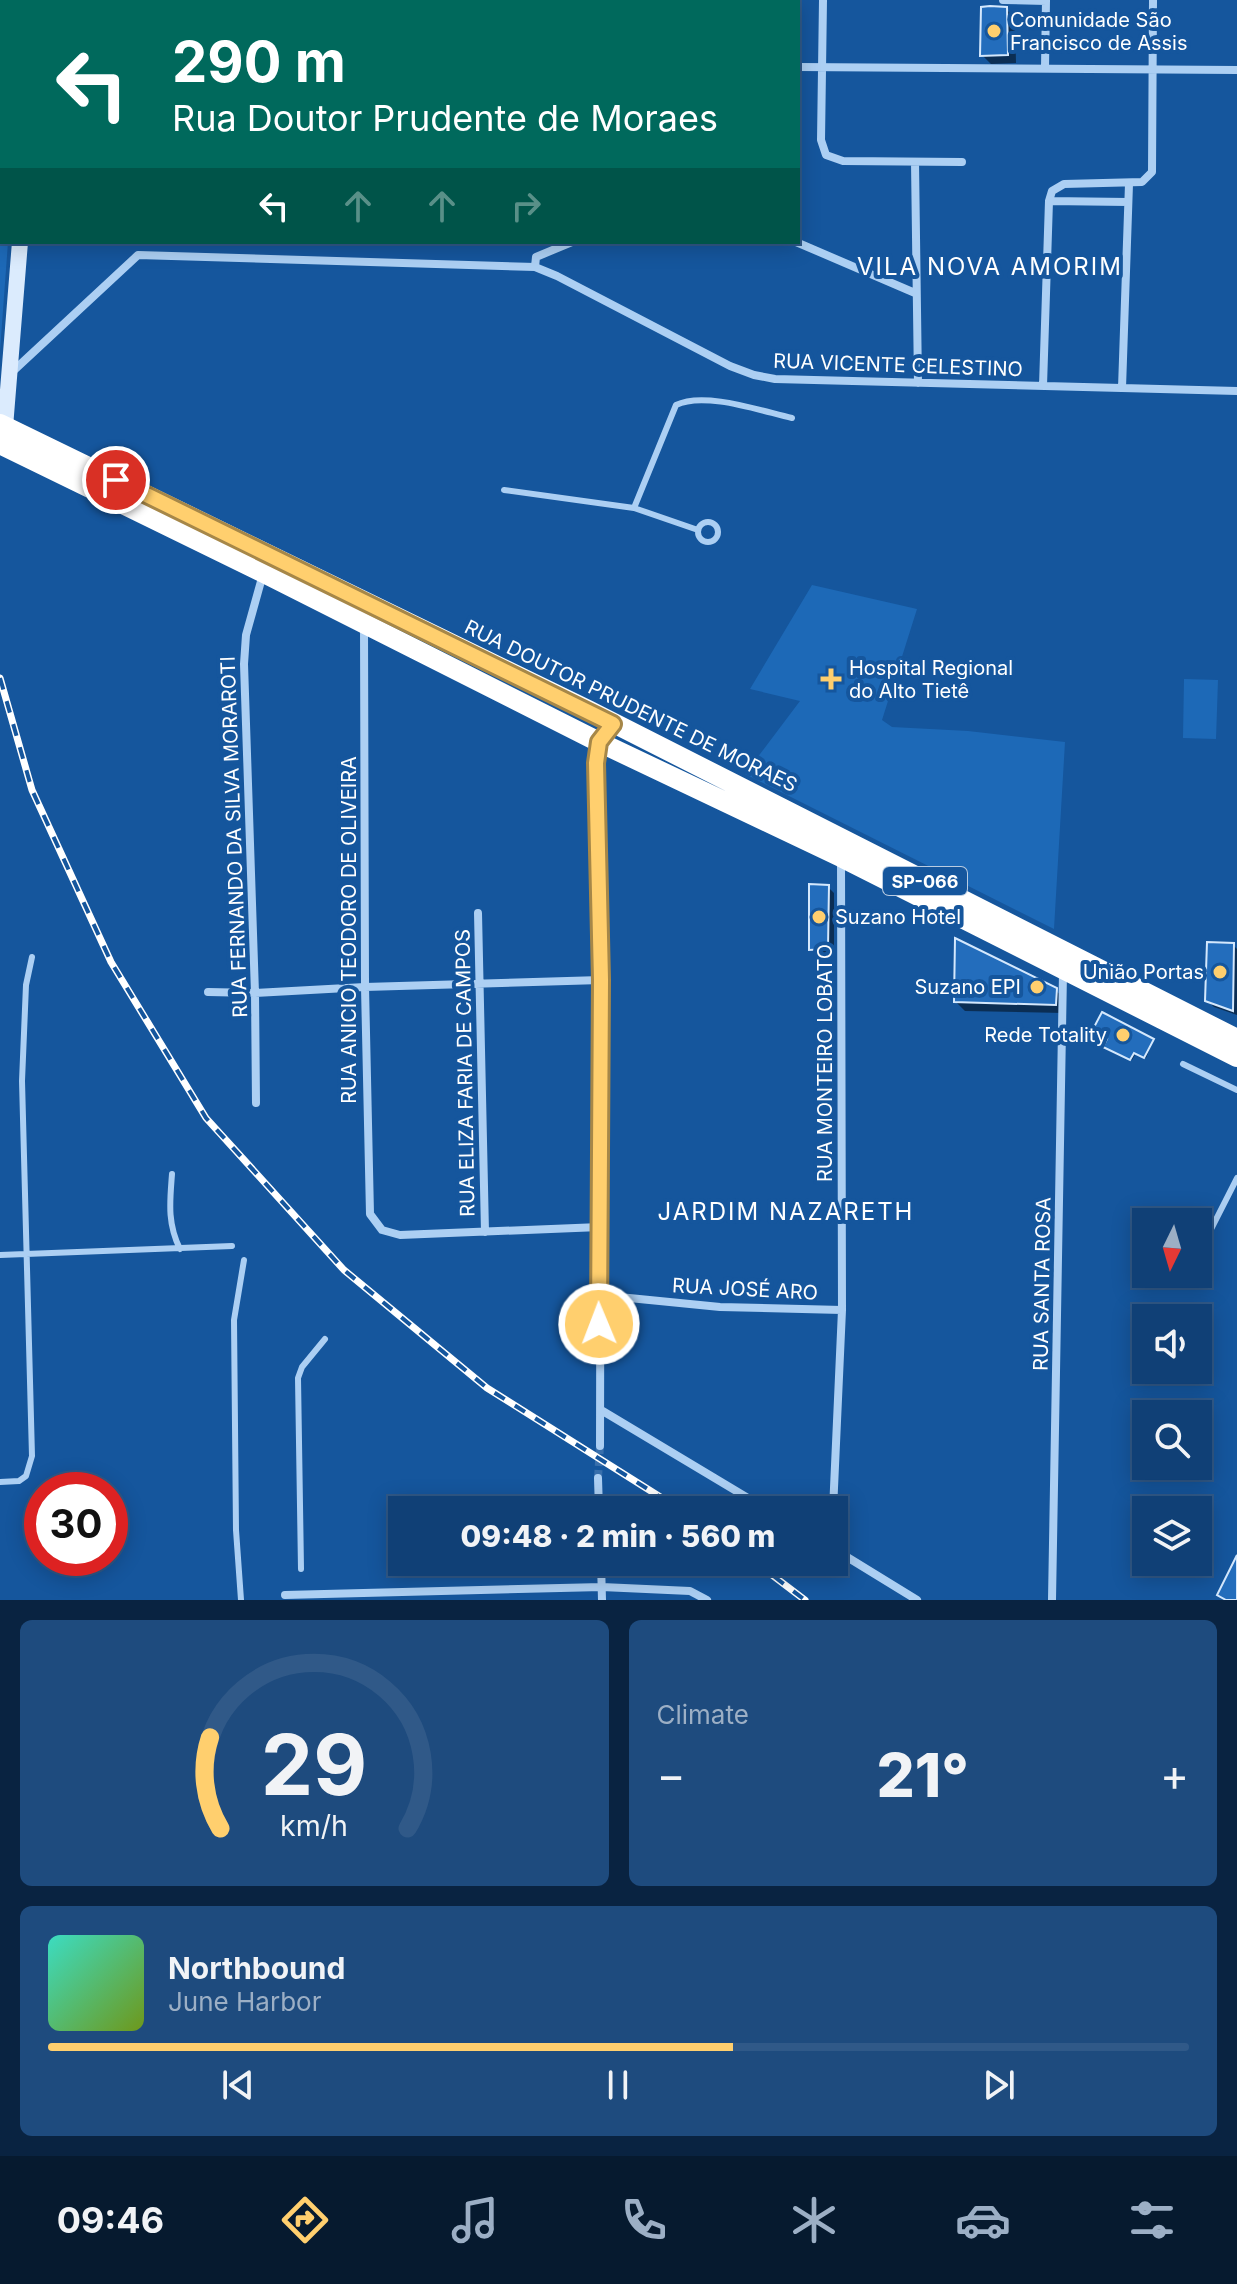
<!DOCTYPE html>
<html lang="en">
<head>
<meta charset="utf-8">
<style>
  :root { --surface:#104076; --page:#1e4b7e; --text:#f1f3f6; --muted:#9cafc5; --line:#305988; --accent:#ffcf6e }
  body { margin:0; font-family:Inter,sans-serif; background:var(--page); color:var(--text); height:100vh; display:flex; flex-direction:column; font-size:30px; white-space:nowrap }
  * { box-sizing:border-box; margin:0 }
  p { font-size:26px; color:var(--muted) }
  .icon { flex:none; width:44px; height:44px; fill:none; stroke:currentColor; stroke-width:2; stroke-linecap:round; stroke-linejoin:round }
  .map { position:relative; height:1600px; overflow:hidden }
  .sheet { display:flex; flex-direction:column; gap:20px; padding:20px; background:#092341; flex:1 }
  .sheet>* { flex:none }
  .banner { position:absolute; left:0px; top:0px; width:800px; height:244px; box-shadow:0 4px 20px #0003,0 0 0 2px var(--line); background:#00695c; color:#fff; overflow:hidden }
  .needle { width:52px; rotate:185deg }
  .buttons { position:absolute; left:1132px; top:1208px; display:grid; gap:16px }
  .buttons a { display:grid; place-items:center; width:80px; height:80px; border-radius:0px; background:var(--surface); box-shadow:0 4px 20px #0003,0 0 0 2px var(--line); font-size:40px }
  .speed { position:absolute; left:24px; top:1472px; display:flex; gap:16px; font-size:40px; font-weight:700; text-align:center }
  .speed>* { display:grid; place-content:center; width:104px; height:104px; border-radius:50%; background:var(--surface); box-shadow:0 4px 20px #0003,0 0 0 2px var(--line); line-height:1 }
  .speed .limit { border:12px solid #d22; background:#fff; color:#111 }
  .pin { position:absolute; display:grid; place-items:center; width:68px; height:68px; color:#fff; margin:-34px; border:4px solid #fff; border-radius:50%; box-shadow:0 2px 8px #0007 }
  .me { position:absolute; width:88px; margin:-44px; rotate:359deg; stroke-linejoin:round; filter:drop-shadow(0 0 6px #0008) }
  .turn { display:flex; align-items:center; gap:28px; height:168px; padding:0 40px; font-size:36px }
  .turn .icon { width:104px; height:104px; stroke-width:2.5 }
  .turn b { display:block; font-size:56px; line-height:68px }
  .lanes { display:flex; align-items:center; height:76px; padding:0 40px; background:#0003; justify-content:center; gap:40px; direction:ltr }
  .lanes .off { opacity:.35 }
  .big { font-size:60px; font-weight:800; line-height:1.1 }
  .sheet .widget { flex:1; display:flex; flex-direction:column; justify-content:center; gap:12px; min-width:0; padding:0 28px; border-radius:12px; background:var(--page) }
  .sheet .dial { align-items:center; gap:0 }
  .dial svg { height:208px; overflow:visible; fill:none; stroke:var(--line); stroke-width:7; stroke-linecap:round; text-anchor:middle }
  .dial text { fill:var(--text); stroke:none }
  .song { display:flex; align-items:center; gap:24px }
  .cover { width:96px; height:96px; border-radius:12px; background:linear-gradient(135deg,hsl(170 70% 55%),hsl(80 70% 35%)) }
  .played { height:8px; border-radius:4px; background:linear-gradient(90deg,var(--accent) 60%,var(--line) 60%) }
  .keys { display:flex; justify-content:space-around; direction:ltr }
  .heat { display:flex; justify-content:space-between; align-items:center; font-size:44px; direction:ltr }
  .sheet .tiles { flex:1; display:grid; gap:20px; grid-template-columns:1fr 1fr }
  .widget:last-child { grid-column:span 2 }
  .trip { position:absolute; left:388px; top:1496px; width:460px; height:80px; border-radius:0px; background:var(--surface); box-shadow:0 4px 20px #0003,0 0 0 2px var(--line); font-weight:800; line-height:80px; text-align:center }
  .menu { display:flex; height:128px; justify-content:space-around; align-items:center; background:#061a2f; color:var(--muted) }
  .menu .icon { width:56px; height:56px }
  .menu .active { color:var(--accent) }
  .menu b { font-size:36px; color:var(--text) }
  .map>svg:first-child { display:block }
</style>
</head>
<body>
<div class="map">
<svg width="1237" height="1600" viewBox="0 0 1237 1600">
  <rect width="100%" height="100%" fill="#15569d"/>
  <!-- green -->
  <path fill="#1d69b7" d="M0,0H27L2,2V242H8L0,351Z
    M812,585L917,609L882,720L892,727L968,731L1065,742L1054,929L745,774L800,701L750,689Z
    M1184,679L1218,680L1216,739L1183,738Z"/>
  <!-- shadow -->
  <path fill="#0007" d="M1006,9L1015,18L1016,63L991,64L982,55Z
    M828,887L834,893V955H817L811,949Z
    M1233,945L1237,949V1015L1214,1007L1207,1000Z
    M1055,990L1065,999L1064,1013L965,1011L956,1002Z
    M1153,1040L1146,1058L1136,1053L1132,1060L1107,1048Z"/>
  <!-- building -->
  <path fill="#236dbc" stroke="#d4e8fd" stroke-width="2" d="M990,6L1007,7L1008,55L980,56L981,7Z
    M809,884L829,885L828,949L809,950Z
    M955,938L1057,988L1056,1005L954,1002Z
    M1207,942L1234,943L1233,1011L1205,1001Z
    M1102,1012L1154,1039L1144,1058L1134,1053L1130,1060L1103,1047L1107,1039L1092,1031Z
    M1237,1555V1600H1226L1217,1595Z"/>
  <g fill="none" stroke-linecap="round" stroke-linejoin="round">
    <!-- street-tunnel -->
    <path stroke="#386fac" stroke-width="8" stroke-dasharray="8 4" stroke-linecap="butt" d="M598,1478L600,1446"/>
    <!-- lane -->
    <path stroke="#accff3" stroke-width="6" d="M504,490L634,508L698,530
      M634,508L676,405C704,391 761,411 792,418
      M698 532a10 10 0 1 1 20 0a10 10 0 1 1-20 0Z
      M1183,1064L1237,1090
      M172,1174C170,1201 167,1223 180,1249
      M1200,1251L1237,1178
      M0,1255L232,1246
      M0,1482L19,1481L26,1476L32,1456L22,1081L26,985L32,957
      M301,1569L298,1378L302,1367L325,1339
      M241,1600L236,1530L234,1320L244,1260"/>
    <!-- street -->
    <path stroke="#accff3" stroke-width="8" d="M823,0L821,140L826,155L843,161L962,162
      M1003,0L1046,1
      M144,2V0
      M491,2V0
      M798,67L1237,70
      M1045,68L1046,0
      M915,162L918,383
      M1049,201L1128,202
      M796,242L915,293
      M535,267L536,257L572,242
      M11,373L138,255L535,267L557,276L730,366L754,375L775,379L1237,391
      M1043,386L1049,201L1052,191L1064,184L1142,182L1152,172L1153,0
      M1122,388L1129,184
      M364,626L365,987L370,1214L382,1230L400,1235L600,1227
      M478,913L485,1232
      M208,992L255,993L365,987L601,980
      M256,1103L255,993L244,664L246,635L263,574
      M599,1295L720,1307L842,1310
      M601,1410L768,1510
      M600,1446L601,980L596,763L599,742L613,724
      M598,1478L599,1510
      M833,1510L842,1310L841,859
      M834,1549L917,1600
      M601,1562L602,1600
      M285,1595L602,1587L690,1591L707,1600
      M1052,1600L1063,973"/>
    <!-- secondary -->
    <path stroke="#dbebfd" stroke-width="16" d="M47,2V0
      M5,427L20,242"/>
    <!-- highway -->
    <path stroke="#fff" stroke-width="20" d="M0,424L588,710L1237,1039
      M0,444L264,573L599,742L841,857L1237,1057"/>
    <!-- rail casing -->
    <g stroke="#fff" stroke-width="7">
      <path id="rail" d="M0,678L32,790L111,962L206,1118L344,1270L487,1388L681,1510
        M755,1562L805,1600"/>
    </g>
    <!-- rail -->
    <use href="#rail" stroke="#15569d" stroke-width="4" stroke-dasharray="12" stroke-linecap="butt"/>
  </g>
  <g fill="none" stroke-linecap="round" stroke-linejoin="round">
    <!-- route casing -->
    <g stroke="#a68748" stroke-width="20">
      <path id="route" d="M116,480L613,724L599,742L596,763L601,980L599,1324"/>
    </g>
    <!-- route -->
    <use href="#route" stroke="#ffcf6e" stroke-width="14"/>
  </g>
  <!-- markers -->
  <g fill="#ffcf6e" stroke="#15569d" stroke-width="3">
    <circle cx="994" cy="31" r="8"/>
    <path d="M827 667h8v8h8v8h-8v8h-8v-8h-8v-8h8z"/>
    <circle cx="819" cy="917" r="8"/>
    <circle cx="1220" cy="972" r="8"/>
    <circle cx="1037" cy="987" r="8"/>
    <circle cx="1123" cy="1035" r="8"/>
  </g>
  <g text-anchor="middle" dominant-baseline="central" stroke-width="8" stroke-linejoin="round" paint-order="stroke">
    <!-- shield labels -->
    <rect fill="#15569d" stroke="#b9cce2" stroke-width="2" x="883" y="867" width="84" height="28" rx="6"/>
    <g font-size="18" font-weight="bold" fill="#fff">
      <text x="925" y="881">SP-066</text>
    </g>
    <!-- poi labels -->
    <g font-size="20" fill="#fff" stroke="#15569d" text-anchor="start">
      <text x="1010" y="20">Comunidade São<tspan x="1010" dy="23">Francisco de Assis</tspan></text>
      <text x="849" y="668">Hospital Regional<tspan x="849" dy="23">do Alto Tietê</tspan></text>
      <text x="835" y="917">Suzano Hotel</text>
      <text x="1204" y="972" text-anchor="end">União Portas</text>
      <text x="1021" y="987" text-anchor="end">Suzano EPI</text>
      <text x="1107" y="1035" text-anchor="end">Rede Totality</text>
    </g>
    <!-- street labels -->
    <g font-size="20" fill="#fff" stroke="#15569d">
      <text transform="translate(898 365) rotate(2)">RUA VICENTE CELESTINO</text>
      <text transform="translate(631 706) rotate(26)">RUA DOUTOR PRUDENTE DE MORAES</text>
      <text transform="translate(234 837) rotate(-92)">RUA FERNANDO DA SILVA MORAROTI</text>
      <text transform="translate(349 930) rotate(-90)">RUA ANICIO TEODORO DE OLIVEIRA</text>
      <text transform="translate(825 1063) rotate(-90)">RUA MONTEIRO LOBATO</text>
      <text transform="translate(465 1073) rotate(-91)">RUA ELIZA FARIA DE CAMPOS</text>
      <text transform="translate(1042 1284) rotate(-89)">RUA SANTA ROSA</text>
      <text transform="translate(745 1289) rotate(3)">RUA JOSÉ ARO</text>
    </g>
    <!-- quarter labels -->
    <g font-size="24" letter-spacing="2" fill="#fff" stroke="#15569d">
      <text x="990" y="266">VILA NOVA AMORIM</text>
      <text x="786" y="1211">JARDIM NAZARETH</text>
    </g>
  </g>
</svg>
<div class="buttons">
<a><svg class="needle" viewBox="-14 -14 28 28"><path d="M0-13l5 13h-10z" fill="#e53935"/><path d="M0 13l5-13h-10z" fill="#9cafc5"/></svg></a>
<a><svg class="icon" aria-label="sound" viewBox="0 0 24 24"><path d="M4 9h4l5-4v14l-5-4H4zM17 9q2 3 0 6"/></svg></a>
<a><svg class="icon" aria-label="search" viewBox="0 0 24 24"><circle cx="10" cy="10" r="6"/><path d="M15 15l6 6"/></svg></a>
<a><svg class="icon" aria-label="layers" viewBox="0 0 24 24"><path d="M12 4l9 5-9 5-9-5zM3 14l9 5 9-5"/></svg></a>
</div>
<div class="speed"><div class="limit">30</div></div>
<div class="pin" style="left:116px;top:480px;background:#d93025"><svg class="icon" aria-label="arrive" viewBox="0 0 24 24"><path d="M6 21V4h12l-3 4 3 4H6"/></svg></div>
<svg class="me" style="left:599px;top:1324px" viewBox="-20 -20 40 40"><circle r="17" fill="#ffcf6e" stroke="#fff" stroke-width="3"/><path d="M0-11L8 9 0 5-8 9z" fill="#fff"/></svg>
<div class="trip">09:48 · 2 min · 560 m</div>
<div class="banner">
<div class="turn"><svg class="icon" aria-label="left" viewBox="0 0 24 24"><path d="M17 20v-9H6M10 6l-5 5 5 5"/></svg><div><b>290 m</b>Rua Doutor Prudente de Moraes</div></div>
<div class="lanes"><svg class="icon" aria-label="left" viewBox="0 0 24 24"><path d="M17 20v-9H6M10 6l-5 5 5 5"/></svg><svg class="icon off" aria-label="ahead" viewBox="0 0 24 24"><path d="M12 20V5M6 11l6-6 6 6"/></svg><svg class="icon off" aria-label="ahead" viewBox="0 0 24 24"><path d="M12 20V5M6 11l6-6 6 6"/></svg><svg class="icon off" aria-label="right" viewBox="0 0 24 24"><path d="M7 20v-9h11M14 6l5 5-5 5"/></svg></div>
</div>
</div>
<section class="sheet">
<div class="tiles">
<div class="widget dial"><svg viewBox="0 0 100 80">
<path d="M14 69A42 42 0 1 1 86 69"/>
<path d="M14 69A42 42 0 0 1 10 34" stroke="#ffcf6e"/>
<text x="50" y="56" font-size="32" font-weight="700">29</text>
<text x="50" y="72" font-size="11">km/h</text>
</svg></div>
<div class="widget"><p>Climate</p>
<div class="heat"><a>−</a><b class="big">21°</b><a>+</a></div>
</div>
<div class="widget">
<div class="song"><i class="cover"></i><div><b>Northbound</b><p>June Harbor</p></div></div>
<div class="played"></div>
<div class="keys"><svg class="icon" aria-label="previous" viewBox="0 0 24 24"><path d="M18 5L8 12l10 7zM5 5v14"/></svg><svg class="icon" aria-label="pause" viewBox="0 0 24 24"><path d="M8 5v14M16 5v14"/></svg><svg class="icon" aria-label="next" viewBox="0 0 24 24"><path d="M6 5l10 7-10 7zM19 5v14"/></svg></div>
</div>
</div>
</section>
<nav class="menu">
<b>09:46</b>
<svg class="icon active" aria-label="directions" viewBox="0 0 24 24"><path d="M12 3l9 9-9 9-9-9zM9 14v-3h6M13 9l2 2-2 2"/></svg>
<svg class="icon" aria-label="music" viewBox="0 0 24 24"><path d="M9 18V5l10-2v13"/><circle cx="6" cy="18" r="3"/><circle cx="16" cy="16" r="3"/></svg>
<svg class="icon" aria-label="phone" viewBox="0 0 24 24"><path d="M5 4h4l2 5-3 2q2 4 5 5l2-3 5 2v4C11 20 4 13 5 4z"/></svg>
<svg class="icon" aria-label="climate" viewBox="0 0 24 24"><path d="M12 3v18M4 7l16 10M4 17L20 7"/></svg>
<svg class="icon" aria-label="car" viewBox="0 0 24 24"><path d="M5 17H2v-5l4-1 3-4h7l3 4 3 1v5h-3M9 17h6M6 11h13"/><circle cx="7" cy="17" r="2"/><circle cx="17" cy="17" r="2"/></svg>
<svg class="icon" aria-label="filters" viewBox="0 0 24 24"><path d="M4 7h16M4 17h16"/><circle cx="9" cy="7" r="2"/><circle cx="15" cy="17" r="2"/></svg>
</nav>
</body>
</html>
